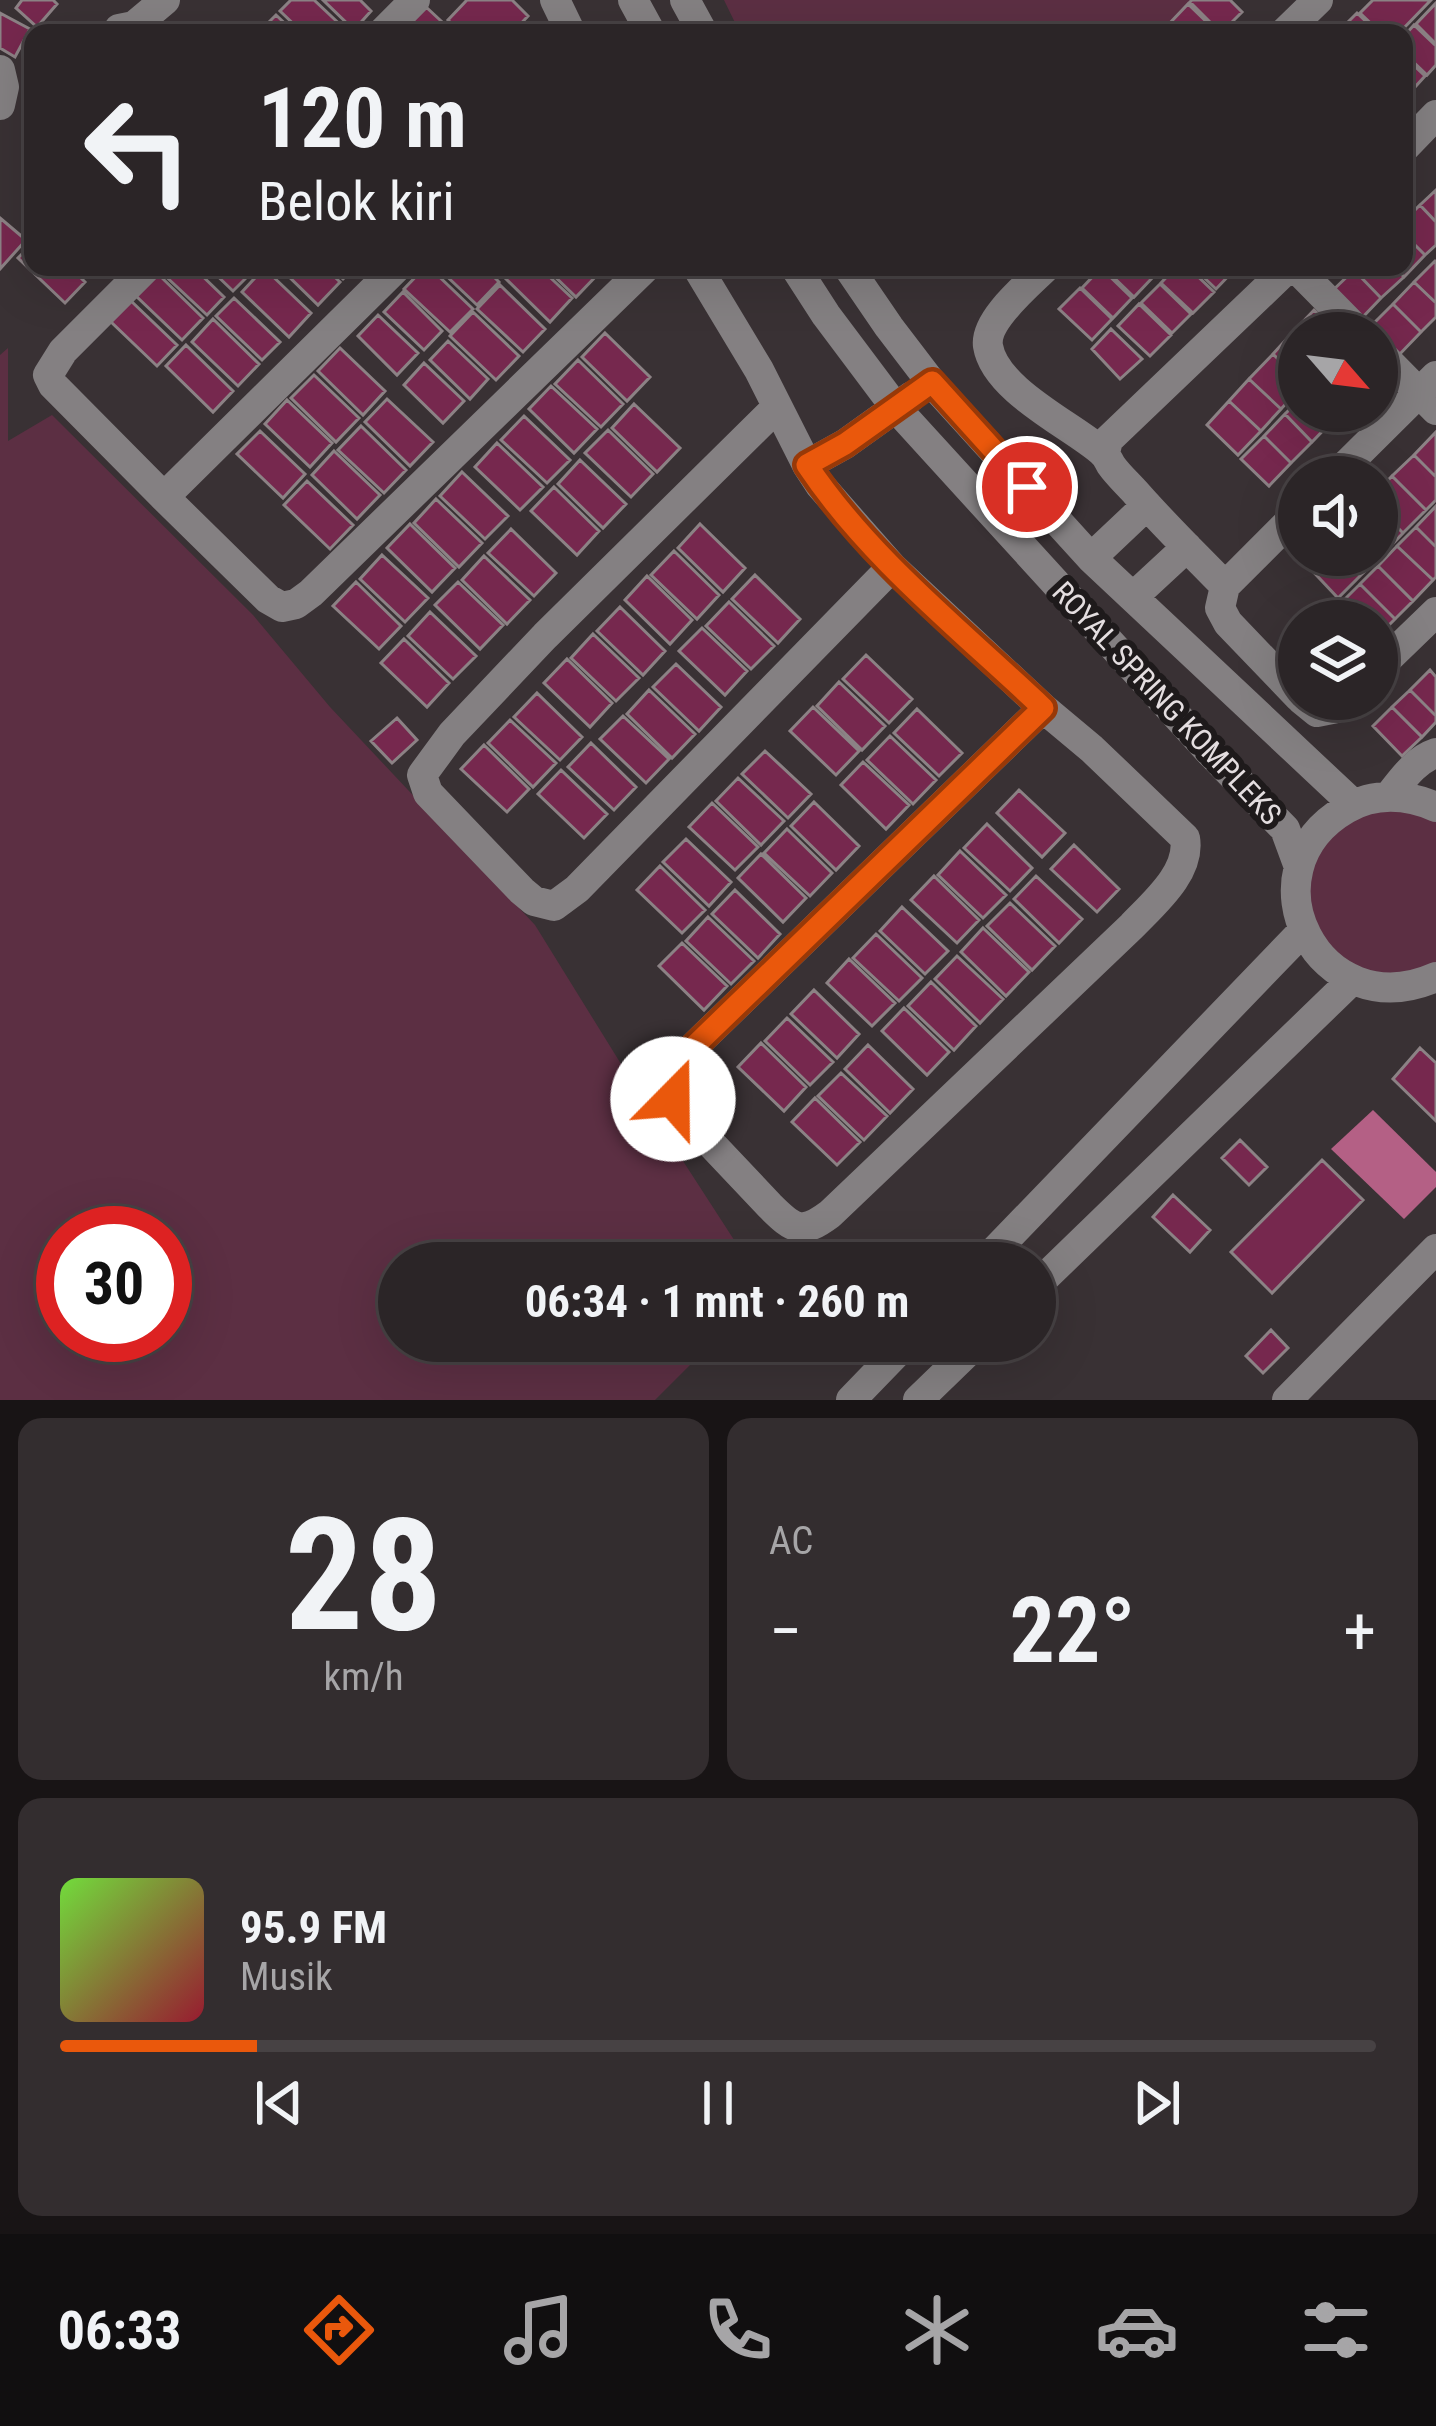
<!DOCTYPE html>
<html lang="id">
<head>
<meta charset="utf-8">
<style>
  :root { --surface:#2b2527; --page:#332d2f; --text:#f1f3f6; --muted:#a6a5a7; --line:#474244; --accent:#ea580c }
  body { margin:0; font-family:"Roboto Condensed",sans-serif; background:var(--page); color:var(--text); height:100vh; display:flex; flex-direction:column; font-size:45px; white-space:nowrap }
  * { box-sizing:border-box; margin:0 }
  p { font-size:39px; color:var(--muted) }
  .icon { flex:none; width:66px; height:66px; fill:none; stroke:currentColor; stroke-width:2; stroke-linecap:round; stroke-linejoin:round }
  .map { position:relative; height:1400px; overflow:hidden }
  .drawer { display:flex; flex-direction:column; gap:18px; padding:18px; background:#181415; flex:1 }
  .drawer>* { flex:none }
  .hud { position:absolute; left:24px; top:24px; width:1389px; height:252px; border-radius:24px; box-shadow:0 12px 48px #0002,0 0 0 3px var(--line); background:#2b2527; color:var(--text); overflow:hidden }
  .needle { width:78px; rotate:118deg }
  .controls { position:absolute; left:1278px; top:312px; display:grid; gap:24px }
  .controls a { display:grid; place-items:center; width:120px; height:120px; border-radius:50%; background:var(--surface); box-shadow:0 12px 48px #0002,0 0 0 3px var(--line); font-size:60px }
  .speed { position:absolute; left:36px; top:1206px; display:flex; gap:24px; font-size:60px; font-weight:700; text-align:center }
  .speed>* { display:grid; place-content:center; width:156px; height:156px; border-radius:50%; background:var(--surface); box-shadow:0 12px 48px #0002,0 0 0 3px var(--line); line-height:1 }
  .speed .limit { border:18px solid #d22; background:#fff; color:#111 }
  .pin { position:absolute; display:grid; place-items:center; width:102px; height:102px; color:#fff; margin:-51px; border:6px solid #fff; border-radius:50%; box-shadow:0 3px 12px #0007 }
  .me { position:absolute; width:132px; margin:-66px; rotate:22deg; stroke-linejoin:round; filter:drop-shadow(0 0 9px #0008) }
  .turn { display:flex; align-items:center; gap:42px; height:252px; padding:0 36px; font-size:54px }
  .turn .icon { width:156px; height:156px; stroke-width:2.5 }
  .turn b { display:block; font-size:84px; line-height:102px }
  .big { font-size:90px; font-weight:700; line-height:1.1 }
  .drawer .card { flex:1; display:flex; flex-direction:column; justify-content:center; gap:18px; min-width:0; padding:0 42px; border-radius:24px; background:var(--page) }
  .drawer .dial { align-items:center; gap:0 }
  .dial b { font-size:156px; line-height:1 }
  .song { display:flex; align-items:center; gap:36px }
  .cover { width:144px; height:144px; border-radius:18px; background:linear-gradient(135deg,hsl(100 70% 55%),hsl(350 70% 35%)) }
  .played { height:12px; border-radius:6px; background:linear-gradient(90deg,var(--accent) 15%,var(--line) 15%) }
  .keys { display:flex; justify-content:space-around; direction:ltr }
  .heat { display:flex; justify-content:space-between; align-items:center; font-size:66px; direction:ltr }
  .drawer .tiles { flex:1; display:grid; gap:18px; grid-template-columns:1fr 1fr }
  .card:last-child { grid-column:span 2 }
  .trip { position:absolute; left:378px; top:1242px; width:678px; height:120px; border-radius:60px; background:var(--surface); box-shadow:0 12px 48px #0002,0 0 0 3px var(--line); font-weight:700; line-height:120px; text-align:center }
  .dock { display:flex; height:192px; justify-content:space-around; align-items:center; background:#110f10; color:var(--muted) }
  .dock .icon { width:84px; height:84px }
  .dock .active { color:var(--accent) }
  .dock b { font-size:54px; color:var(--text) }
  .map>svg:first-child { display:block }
</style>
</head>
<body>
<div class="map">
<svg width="1436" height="1400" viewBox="0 0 1436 1400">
  <rect width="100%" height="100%" fill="#393134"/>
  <!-- green -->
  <path fill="#5c2f43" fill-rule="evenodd" d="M724,0H1194L1160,33H740Z
    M8,348V441L52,415L253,615L330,707L535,925L639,1093L749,1263H399V1341H714L655,1400H0V355ZM63,1233H165V1335H63Z
    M1417,807L1436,819V968L1377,981L1334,959L1308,917L1309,867L1328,833L1361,810Z"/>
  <!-- water -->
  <path fill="#b46085" d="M1373,1110L1436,1172V1187L1404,1219L1331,1149Z"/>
  <!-- building -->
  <path fill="#76284e" stroke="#8c8285" stroke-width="3" d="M22,0H53L57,4L37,27L16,8Z
    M291,0H314L348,32L303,33L280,11Z
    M323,0H360L371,11L354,30Z
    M467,0H512L528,16L512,33H461L448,20Z
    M1192,0H1230L1242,12L1221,33L1190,2Z
    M1373,0H1431L1399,33H1381L1360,13Z
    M1436,3V44L1416,24Z
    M1188,4L1218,33H1179L1169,24Z
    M426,7L454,33H407L404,30Z
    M0,13L30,29L15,57L0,48Z
    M1357,13L1378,33H1337Z
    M276,15L295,33H258Z
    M1414,25L1436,46V65L1427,75L1404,53V36Z
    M1404,56L1425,76L1405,98L1404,97Z
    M1436,190V222L1420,205Z
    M1420,205L1436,222V245L1425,255L1404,234V221Z
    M0,218L26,240L0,269Z
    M1404,234L1425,255L1404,277L1395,267H1404Z
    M33,243V267H70L85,282L65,303L18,258Z
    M1435,261L1436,262V303L1414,282Z
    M164,267H193L224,297L207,315L160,271Z
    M208,267H255L256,268L233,291Z
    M279,267H324L340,282L318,305Z
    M330,267H355L343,279Z
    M425,267H429L473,309L450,332L404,289Z
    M437,267H484L499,282L477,305Z
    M515,267H539L572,298L550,322L505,278Z
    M545,267H593L599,273L576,297Z
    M1103,267H1146L1154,276L1134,297Z
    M1176,267H1188L1214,292L1193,313L1161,283Z
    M1193,267H1237L1216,289Z
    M1357,267H1395L1404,277L1381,298L1354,270Z
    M264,268L311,313L289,337L242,292Z
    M1101,268L1132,298L1113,318L1082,288Z
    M1354,270L1381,298L1358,322L1330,293Z
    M158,274L203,318L182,340L136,296Z
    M1414,282L1436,303V317L1421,332L1393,304Z
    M1160,284L1191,314L1172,333L1141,303Z
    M500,285L545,329L523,352L477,309Z
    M1080,288L1112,319L1092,340L1059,309Z
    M403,292L442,331L424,350L384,312Z
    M234,298L280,342L262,360L216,316Z
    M130,300L177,345L157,366L110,321Z
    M1139,304L1171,335L1150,356L1118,326Z
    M1393,304L1421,332L1397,357L1377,338V333L1368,329Z
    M1314,310L1338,333H1299V337L1293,332Z
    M473,312L519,356L496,380L450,336Z
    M378,315L418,353L397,375L358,336Z
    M213,319L259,364L238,386L192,342Z
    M1111,329L1142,359L1120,379L1092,349Z
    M1293,332L1299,337V380L1273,354Z
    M605,333L650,377L627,401L582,357Z
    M448,341L488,379L470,399L430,360Z
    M186,345L233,391L213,412L166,366Z
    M340,348L385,391L363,415L318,371Z
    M1273,354L1299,380V390L1281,409L1249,379Z
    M578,360L623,404L601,427L555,384Z
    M424,363L464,401L443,423L404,385Z
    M314,375L359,418L336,442L291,398Z
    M1249,379L1281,409L1261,431L1229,401Z
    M551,386L597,429L574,453L529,409Z
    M387,399L433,442L410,466L365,422Z
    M287,400L332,443L310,467L265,424Z
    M1299,400V411H1328L1335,418L1312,442L1285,414Z
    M1229,401L1261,431L1238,455L1207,425Z
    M634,404L680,448L657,472L612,428Z
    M1285,414L1312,442L1291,463L1264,436Z
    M524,416L570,460L547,483L501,440Z
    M361,426L406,470L384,493L338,450Z
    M608,430L653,474L631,497L585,453Z
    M260,431L305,474L283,498L237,454Z
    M1436,432V477L1414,455Z
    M1264,436L1291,463L1269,486L1241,459Z
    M497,443L543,487L520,510L475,467Z
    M334,451L380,495L357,519L312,475Z
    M1414,455L1436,477V500L1426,510L1392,476Z
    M580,460L626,504L603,528L558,484Z
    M462,472L508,516L485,539L440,496Z
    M1392,476L1426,510L1403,533L1377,507V492Z
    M307,481L353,525L330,549L284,505Z
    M554,487L599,531L577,555L531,511Z
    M436,499L482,543L459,567L414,523Z
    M1436,506V547L1416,527Z
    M1377,507L1403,533L1381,556L1377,552Z
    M410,524L455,568L432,592L387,548Z
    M700,524L745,568L723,592L678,548Z
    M1416,527L1436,547V577L1433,580L1397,546Z
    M511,529L556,573L534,596L488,553Z
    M1397,546L1433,580L1413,601L1378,566Z
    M674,551L719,595L697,619L651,575Z
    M1377,552L1381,556L1360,576L1338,555H1377Z
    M382,555L428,598L405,622L360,579Z
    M1313,555H1338L1360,576L1338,598L1305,563Z
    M484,556L530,600L507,624L462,580Z
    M1378,566L1413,601L1395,619L1360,584Z
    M755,575L800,619L778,643L732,599Z
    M647,576L692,620L670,644L625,600Z
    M356,582L401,626L379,649L333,606Z
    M458,582L503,625L480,649L435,605Z
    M1360,584L1395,619L1377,637V621H1359L1341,603Z
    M729,602L774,646L751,669L706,626Z
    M1341,603L1359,621H1323Z
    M620,607L665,651L643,675L597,631Z
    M430,612L476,656L453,679L408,636Z
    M702,628L747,671L725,695L679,651Z
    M593,634L639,678L616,701L571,658Z
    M404,639L449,683L427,707L381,663Z
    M866,655L912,699L889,723L843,679Z
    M567,659L612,703L590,727L544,683Z
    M676,664L721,707L699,731L653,687Z
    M1430,670L1436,677V716L1410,690Z
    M839,682L885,726L862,750L817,706Z
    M649,690L695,734L672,758L627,714Z
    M1410,690L1436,716V722L1422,737L1392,707Z
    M537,693L582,737L560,760L514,717Z
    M813,707L859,751L836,775L790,731Z
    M1392,707L1422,737L1402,756L1373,726Z
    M917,709L962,753L939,776L894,733Z
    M623,716L669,759L646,783L600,739Z
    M397,718L417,740L392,763L371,741Z
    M510,720L556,763L533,787L488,743Z
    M890,736L936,780L913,804L867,760Z
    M591,743L636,787L614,810L568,767Z
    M484,745L529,789L507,812L461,769Z
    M765,751L811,794L788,818L742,774Z
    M863,762L909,805L886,829L841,785Z
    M561,770L607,814L584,838L538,794Z
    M738,778L784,821L761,845L716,801Z
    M1019,790L1065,833L1042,857L997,813Z
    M814,802L859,846L836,870L791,826Z
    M712,803L758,847L735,870L689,827Z
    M987,824L1032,868L1010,891L964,848Z
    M787,829L832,873L810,896L764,853Z
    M686,839L731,882L709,906L663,862Z
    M1074,845L1119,889L1097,912L1051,869Z
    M960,851L1006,895L983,918L938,875Z
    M761,854L806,898L783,922L738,878Z
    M660,866L705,910L682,933L637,890Z
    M934,876L979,920L957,943L911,900Z
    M1036,876L1082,919L1059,943L1014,899Z
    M735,890L780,934L758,958L712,914Z
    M1010,903L1055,946L1032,970L987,926Z
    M902,907L948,951L925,974L880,931Z
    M708,917L754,961L731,984L686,941Z
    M983,928L1029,972L1006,996L961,952Z
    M876,934L922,978L899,1001L853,958Z
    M682,943L727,986L704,1010L659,966Z
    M957,956L1003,999L980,1023L935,979Z
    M849,959L895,1003L872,1026L827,983Z
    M931,982L976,1026L954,1050L908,1006Z
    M814,990L859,1034L837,1058L791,1014Z
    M904,1008L949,1052L927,1075L882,1031Z
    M787,1018L833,1062L810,1085L765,1041Z
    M761,1043L806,1087L784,1111L738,1067Z
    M868,1045L913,1089L890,1113L845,1069Z
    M1420,1048L1436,1063V1121L1393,1079Z
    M841,1073L887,1116L864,1140L818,1096Z
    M815,1098L860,1142L837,1165L792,1122Z
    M1240,1140L1267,1167L1249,1185L1222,1158Z
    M1322,1160L1363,1200L1272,1293L1231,1252Z
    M1173,1195L1210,1230L1190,1252L1153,1217Z
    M1271,1330L1288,1348L1263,1373L1246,1356Z"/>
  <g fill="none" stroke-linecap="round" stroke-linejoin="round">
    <!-- minor -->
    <path stroke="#848082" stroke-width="30" d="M555,0L571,33
      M633,0L651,33
      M685,0L703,33
      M119,29L134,26L165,0
      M382,33L415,0
      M1284,33L1318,0
      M0,70L4,87L0,105
      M1404,148L1436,115
      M147,267L63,351L48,375L53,385L164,497L397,267
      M697,267L759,370L807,465L820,485L892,567L1043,708L1092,749L1185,838C1191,872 1154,903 1132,926L830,1214C802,1235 794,1230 770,1206L683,1114C670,1095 671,1083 679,1061L1043,708
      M795,267L826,315L895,407L1207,749L1285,829L1299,867
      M848,267L889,327L931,382L1091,558L1353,804
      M1046,267C1029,284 984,320 988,346C995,390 1071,425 1101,451C1107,456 1107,458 1111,465C1118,475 1128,484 1136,493C1164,525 1195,555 1225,586
      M1295,267L1360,333
      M1377,350L1436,410
      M777,407L545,636L452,734L422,775L428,793L522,891L534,901L554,906L577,889L892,567
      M1105,453L1108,440L1289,267
      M807,465L845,444L912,396
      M1334,477L1436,376
      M164,497L268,599L282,607L296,604L311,593L646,267
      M1299,512L1225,586L1220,608L1228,623L1299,697
      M1091,558L1147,505
      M1133,597L1187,547
      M1377,669L1436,612
      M1301,699L1317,712L1337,708L1346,699
      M1389,796C1402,780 1415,760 1436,753
      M1436,807C1407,794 1374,792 1346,809C1239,871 1319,1029 1436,977
      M983,1263L1303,931
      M1035,1287L1352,980
      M851,1400L908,1341
      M918,1400L979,1341
      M1287,1400L1436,1249"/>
  </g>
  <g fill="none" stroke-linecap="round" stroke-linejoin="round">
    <!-- route casing -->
    <g stroke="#983908" stroke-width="30">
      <path id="route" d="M673,1099L671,1080L679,1061L1043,708C962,631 869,558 807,465L845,444L932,382L1027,487"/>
    </g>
    <!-- route -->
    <use href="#route" stroke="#ea580c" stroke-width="21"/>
  </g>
  <g text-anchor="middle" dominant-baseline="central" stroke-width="12" stroke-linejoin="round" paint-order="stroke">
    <!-- street labels -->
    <g font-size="30" fill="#e4dee0" stroke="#1e1a1b">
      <text transform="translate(1167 703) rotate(47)">ROYAL SPRING KOMPLEKS</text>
    </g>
  </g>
</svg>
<div class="controls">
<a><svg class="needle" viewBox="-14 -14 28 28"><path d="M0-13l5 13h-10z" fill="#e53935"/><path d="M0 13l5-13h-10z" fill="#a6a5a7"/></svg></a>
<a><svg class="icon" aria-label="sound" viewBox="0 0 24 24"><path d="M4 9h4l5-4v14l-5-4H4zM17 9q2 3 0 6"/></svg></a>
<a><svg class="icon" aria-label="layers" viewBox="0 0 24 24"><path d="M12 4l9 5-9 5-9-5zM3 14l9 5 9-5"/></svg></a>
</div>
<div class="speed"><div class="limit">30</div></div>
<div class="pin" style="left:1027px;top:487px;background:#d93025"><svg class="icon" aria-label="arrive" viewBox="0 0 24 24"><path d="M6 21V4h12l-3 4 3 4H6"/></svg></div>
<svg class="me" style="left:673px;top:1099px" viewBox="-20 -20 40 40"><circle r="19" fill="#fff"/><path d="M0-13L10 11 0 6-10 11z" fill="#ea580c"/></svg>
<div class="trip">06:34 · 1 mnt · 260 m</div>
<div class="hud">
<div class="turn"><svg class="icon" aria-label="left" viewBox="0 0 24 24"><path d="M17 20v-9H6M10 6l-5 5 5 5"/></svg><div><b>120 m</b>Belok kiri</div></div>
</div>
</div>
<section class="drawer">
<div class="tiles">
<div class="card dial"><b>28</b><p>km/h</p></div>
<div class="card"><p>AC</p>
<div class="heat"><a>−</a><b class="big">22°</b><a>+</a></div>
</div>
<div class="card">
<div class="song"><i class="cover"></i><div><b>95.9 FM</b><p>Musik</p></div></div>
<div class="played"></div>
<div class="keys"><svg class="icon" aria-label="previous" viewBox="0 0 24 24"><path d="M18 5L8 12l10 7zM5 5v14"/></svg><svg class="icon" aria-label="pause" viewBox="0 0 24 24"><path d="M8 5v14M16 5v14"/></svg><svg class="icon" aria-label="next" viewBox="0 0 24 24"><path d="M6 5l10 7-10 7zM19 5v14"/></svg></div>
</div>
</div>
</section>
<nav class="dock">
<b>06:33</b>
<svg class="icon active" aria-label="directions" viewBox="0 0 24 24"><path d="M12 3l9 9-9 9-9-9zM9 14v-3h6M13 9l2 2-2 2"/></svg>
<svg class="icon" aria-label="music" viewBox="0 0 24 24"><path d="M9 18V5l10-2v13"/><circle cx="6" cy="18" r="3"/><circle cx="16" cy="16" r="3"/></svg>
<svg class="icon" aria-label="phone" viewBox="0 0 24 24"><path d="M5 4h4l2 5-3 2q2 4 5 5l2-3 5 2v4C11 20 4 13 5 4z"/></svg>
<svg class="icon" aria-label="climate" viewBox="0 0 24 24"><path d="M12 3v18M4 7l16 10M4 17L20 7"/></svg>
<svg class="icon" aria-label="car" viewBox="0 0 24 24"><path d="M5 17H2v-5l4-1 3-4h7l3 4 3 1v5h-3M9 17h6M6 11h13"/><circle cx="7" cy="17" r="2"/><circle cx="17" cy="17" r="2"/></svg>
<svg class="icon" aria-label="filters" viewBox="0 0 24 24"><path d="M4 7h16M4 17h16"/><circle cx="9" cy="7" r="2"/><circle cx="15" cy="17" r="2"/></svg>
</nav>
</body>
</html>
